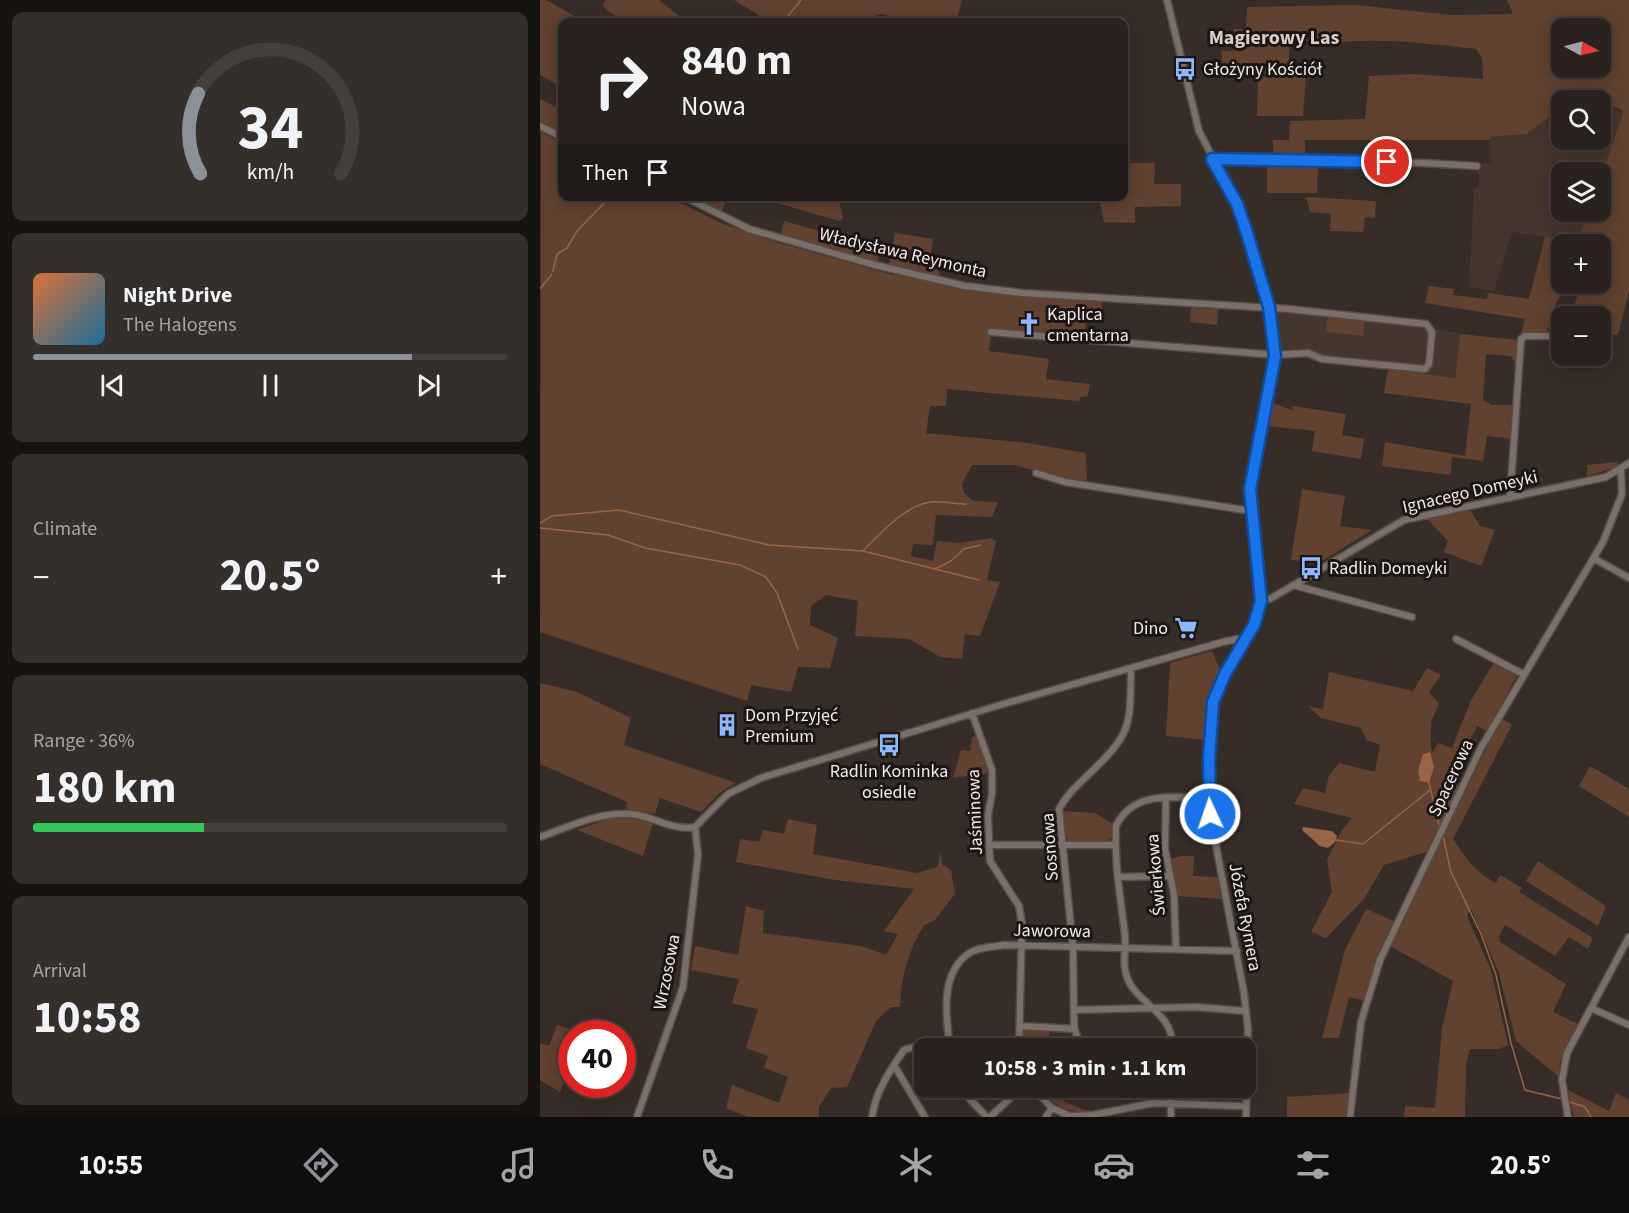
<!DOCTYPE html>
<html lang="en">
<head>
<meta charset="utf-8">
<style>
  :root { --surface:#29221e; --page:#352f2b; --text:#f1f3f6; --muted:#a5a4a4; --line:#453f3c; --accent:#8c9099 }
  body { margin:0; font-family:"Source Sans 3",sans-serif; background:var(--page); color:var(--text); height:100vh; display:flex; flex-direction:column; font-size:22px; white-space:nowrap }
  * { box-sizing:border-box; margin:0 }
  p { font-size:20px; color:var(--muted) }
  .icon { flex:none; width:33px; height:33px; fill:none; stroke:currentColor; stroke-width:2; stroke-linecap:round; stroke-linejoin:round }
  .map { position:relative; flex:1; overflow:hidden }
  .panel { display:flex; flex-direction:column; gap:12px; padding:12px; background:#171310; width:540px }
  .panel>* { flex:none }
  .banner { position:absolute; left:18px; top:18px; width:570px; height:183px; border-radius:12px; box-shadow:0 3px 15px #0003,0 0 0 2px var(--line); background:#29221e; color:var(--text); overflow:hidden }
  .needle { width:39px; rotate:97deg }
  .controls { position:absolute; left:1011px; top:18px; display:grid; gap:12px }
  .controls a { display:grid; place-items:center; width:60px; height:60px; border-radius:12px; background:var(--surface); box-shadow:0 3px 15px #0003,0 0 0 2px var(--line); font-size:30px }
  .speed { position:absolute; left:18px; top:1020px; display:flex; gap:12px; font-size:30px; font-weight:700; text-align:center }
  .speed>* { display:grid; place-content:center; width:78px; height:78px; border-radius:50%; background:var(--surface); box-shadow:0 3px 15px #0003,0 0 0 2px var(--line); line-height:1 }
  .speed .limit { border:9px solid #d22; background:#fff; color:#111 }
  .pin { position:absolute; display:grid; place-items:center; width:51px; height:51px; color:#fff; margin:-26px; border:3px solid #fff; border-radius:50%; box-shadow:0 2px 6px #0007 }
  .me { position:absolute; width:66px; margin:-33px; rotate:357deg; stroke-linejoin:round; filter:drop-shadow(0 0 4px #0008) }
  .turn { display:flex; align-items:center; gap:21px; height:126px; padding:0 24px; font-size:27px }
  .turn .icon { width:78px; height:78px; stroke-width:2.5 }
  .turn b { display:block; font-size:42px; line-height:51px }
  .then { display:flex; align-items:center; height:57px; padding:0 24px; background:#0003; gap:12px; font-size:22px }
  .big { font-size:45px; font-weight:700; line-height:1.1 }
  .panel .widget { flex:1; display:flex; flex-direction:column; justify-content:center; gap:9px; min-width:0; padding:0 21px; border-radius:12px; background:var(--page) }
  .panel .dial { align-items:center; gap:0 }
  .dial svg { height:156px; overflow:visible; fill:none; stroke:var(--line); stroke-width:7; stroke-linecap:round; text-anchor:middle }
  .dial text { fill:var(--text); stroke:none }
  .song { display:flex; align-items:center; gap:18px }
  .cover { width:72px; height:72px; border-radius:9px; background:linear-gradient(135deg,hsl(20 70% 55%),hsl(200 70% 35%)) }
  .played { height:6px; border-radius:3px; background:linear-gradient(90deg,var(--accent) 80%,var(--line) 80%) }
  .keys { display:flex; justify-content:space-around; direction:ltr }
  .heat { display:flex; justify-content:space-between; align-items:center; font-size:33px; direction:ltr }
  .charge { height:9px; border-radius:4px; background:linear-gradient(90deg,#34c759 36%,var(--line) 0) }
  .trip { position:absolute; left:374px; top:1038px; width:342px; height:60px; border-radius:12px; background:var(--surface); box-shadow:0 3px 15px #0003,0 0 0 2px var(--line); font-weight:700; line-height:60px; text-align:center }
  .menu { display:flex; height:96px; justify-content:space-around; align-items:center; background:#100e0c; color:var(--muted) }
  .menu .icon { width:42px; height:42px }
  .menu .on { color:var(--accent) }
  .menu b { font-size:27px; color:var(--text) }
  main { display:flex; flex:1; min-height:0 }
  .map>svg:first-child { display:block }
</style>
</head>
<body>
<main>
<section class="panel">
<div class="widget dial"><svg viewBox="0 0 100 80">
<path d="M14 69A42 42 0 1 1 86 69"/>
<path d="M14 69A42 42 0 0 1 13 28" stroke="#8c9099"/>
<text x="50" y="56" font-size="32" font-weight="700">34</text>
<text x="50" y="72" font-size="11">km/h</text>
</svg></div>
<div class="widget">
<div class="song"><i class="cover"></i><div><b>Night Drive</b><p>The Halogens</p></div></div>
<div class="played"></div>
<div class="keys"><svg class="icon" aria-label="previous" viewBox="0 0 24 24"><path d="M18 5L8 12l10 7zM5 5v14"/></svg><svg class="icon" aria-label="pause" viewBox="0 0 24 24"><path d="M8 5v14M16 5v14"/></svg><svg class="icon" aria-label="next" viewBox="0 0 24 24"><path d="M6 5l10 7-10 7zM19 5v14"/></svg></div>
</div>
<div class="widget"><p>Climate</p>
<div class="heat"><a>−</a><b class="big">20.5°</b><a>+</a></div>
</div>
<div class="widget"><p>Range · 36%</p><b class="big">180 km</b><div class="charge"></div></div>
<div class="widget"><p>Arrival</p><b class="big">10:58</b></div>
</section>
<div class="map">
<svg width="1089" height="1117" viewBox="0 0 1089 1117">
  <rect width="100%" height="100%" fill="#372d28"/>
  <!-- built -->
  <path fill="#44352d" d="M1061,104L1083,113L1061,176L1060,172H1022V212H1048L1037,242L972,232L954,291L929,287L934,188L939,187L938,164L951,163L949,137L986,134L1009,117L1021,118L1022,140H1060Z
    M734,310L875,325L920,334L915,378L785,363L764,356H739Z"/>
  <!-- green -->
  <path fill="#614130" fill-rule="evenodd" d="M0,0H6L45,22H22V87L0,75Z
    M66,0H119L143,19V22H83L62,6Z
    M194,0H422L416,22H375L341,14L327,18L325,22H224L227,20Z
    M967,0H1089V291L1078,335L1061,334L1060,316H1031L1038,293L1026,287L1017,301L1007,332L980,337L985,319L885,303L889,286L914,289L913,295L947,299L948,293L989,299L1005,237L1037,242L1048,212H1060L1061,176L1083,113L1082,110L1043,96L1040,100H1022L1021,118L1009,117L986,134L950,137V140H765V159H733V140H749L750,121L825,119L829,76L874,74L943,79L942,58L936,49C884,43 829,36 777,45L776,41L749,42V73L683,74L681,51H693L694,29L706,30L707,7L815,5L913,15L973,14ZM1022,28H1060V68H1022ZM1022,244H1060V284H1022Z
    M766,76L763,116H717L718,77Z
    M0,99L22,110V135L0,123Z
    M1,132L22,143V196L128,197L181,223L239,243L353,275L363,274L414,286L562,299L561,318L546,317L545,337L451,335L449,351L509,359L506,379L550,384L548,396L540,397L539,401L407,389L406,406H390L386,433L487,443L546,453L547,480L522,479L475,465H432L422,484L424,493L433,501L458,502L452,517L396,515L393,545L373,544L371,556L393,561L397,541L418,543L451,538L456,541L447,580L460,582L440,636L425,634L422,659L400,657L369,639L315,636L318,601L286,595L271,606L270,625L298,638L290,668L258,667L251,692L211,685L207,701L0,632Z
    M584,163H615L614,184H641V206L595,207V223L564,222L559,197L584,196Z
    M768,163L778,165L777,193H727V164Z
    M183,196L187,198L181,213L147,197Z
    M217,197H298L303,218L299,221Z
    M766,197L836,201L835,218L825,217L823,232L790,231L791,214L770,212Z
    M244,221L340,248L337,263L240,237Z
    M355,233L393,239L391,257L401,277L349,264Z
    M651,308L678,309L677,325L650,322Z
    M788,316L825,320L823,336L786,332Z
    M920,334L978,340L975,363L971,356L946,354L943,400L952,405H973V439L947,436L943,461L912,457L911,475L842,466L845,442L925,456L931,404L844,393L848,369L915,378Z
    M732,403L752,410L753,406L806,414L802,435L824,439L821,459L772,451L775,431L728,426Z
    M1077,462V467L1047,476V465Z
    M762,489L805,496L800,526L832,530L779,563L751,560Z
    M930,510L940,526L955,530L941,566L904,552L908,541L887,519Z
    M672,651L681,672L669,698L666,740L626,736L630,663Z
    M955,661L978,674L947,731L937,726L910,780L920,786L892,850L844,865L824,899L786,938L771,932L792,892L787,860L802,830L812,818L754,804L763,788L785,793L789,775L799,763L835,772L840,745L827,740L821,728L781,718L768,706L783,709L789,672L873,691L887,668L901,675L889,692L899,704L891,722V749L893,752L898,743L912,748L931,700Z
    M0,683L37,692L91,718L84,745L196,783L182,791L161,812L120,798L115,814L86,809L87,802L0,764Z
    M961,718L972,725L913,839C926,858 935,872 956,883L960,875L982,888L979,892L1053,938L1048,949L1029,937L1015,956L965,925L959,936L960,942L1026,984L1013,1012L1038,1024L1020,1061L1019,1077L976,1041L959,973L931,909L927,916L951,970L968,1045L959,1049H930L926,1064L925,1117H864L865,1106L895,1108L902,1028L913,981L850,946Z
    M437,736L448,773L413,778L421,750L430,751L432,737Z
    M1050,766L1089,789V817L1039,786Z
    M523,811L555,813L573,824V836L567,841L529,842L524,832Z
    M92,816L113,823L103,856L37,830L71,818Z
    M248,819L277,825L273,854L377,873L397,867L401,852L402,864L411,870L415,894L394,921L384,925C368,951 361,977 360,1007H351L336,1021L307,1087L291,1088L279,1107V1117H208L186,1108L192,1085L239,1103L248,1077L224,1068L228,1056L206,1048L218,1009L192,1003L199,979L151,970L155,946L198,955L206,906L224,911L223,933L321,946L346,955L358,934L344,931L374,889L296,880L196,862L200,839L219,842L223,830L244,834Z
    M642,856H654L653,876L678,877L681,899L637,896L630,859Z
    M998,861L1066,906L1058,926L986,881Z
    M826,909L854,921L838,956L825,1001L809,997L799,1038H782L805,950Z
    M17,1025L43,1033L32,1034L31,1066L20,1092L0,1080V1043L9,1046Z
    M483,1028L509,1030V1048H483Z
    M499,1088H523V1101L544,1110L562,1111C530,1112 521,1113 499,1088Z
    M1028,1090L1069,1111L1076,1093L1089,1100V1117H1034Z
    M809,1093L808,1117H747V1097Z"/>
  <!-- water -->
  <path fill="#996547" d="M890,752L894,767L889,783L880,781L878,771L883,754Z
    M763,827L792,831L797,836L795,842L788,848L780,846L762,830Z"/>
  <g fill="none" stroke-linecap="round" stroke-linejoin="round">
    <!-- stream -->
    <path stroke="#996547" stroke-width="1.5" d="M194,21L196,22
      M243,22L261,0
      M13,271L17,254L27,248L37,231L71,196
      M0,289L12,274
      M0,523L12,516L79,510L229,545L323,551L439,580
      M0,528L68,535L105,548L200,565L226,577L237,593L258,649
      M324,550C341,533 366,504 392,502C403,501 415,504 426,504
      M395,569L411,561L424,549L441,545
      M889,783L900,829
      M903,836L911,872L941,934L956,975L971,1043L985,1090L1022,1099
      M796,840L823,844L890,790
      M1030,1102L1045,1107L1051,1117"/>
    <!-- minor casing -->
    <g stroke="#544c47" stroke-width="9">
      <path id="minor" d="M627,0L659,131L697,205L723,284L734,338L732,377L710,489L721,601L711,632L676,692L671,714L669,759L670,814L704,993L708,1029L706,1117
        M0,126L22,137
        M672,159L883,163L937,166
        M143,196L209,229L335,265L425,286L483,293L749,309L886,324L892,332L889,364L885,369L782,359L768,353L735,355L451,332
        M496,473L525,482L711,511
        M970,498L981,339L985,336H1022
        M1055,559L1089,578
        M753,585L872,617
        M721,601L730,599L864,520L1066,477L1089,463
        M916,639L983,674
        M432,713L452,770V794L448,815L450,861L479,906L482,924L479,1048
        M626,797L625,849L634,895L636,949
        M0,837C28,827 61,811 91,814C114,816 131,831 155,827L188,794L221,778L460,705L683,642L697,639L706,641
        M449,845H576
        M579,877L630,876
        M1051,1008L1089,1025
        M534,1010L656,1007L706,1011
        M480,1026L534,1029
        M410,1048C406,1017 399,971 431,952C440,947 454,947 464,945L697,951
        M541,1048L534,1027L533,947L519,809C526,795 538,785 549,774C592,733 590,727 591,668
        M632,1048C635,1009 589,1003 585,969C583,958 586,947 585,936C581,900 574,862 576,826C593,790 635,797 668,799
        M354,1065L385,1117
        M419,1088L447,1117
        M493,1088L512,1108L530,1116L553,1115L613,1103L701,1106
        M631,1088V1117
        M97,1117L143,987L158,855L155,827
        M332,1117C335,1093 350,1070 364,1050L380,1045L479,1043
        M450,1117L481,1088
        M506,1117L512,1108
        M810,1117L821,1022L840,960L942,746L1063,542L1082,494L1081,470
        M1028,1117L1022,1080L1027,1053L1089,937"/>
    </g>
    <!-- minor -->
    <use href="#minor" stroke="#7a6f69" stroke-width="6"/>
  </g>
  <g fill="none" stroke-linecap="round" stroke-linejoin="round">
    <!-- route casing -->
    <g stroke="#114b97" stroke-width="15">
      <path id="route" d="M670,814L669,759L673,702L685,674L714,625L721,601L710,489L735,356L729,307L706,230L697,204L672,159L847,162"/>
    </g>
    <!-- route -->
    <use href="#route" stroke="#1a73e8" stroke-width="10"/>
  </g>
  <!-- icons -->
  <defs>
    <g id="bus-bare" transform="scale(1.8)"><path d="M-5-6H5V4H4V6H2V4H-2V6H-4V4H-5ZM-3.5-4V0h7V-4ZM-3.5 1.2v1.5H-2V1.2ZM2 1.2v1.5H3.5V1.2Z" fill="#8eb8fd" stroke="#1b1614" stroke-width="2.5" paint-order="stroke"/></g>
    <g id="church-bare" transform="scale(1.8)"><path d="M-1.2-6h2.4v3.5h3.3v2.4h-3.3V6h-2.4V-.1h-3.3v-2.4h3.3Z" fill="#8eb8fd" stroke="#1b1614" stroke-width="2.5" paint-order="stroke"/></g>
    <g id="supermarket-bare" transform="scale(1.8)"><path d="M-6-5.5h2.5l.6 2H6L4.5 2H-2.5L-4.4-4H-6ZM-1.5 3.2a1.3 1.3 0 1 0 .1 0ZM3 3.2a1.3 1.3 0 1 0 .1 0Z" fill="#8eb8fd" stroke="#1b1614" stroke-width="2.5" paint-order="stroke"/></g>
    <g id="building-bare" transform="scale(1.8)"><path d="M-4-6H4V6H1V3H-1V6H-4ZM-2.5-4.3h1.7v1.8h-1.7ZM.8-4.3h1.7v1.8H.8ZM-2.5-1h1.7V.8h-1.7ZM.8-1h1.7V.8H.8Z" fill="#8eb8fd" stroke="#1b1614" stroke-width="2.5" paint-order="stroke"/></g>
  </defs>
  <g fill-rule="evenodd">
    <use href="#bus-bare" x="645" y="69"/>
    <use href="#church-bare" x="489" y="324"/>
    <use href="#bus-bare" x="771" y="568"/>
    <use href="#supermarket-bare" x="646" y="628"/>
    <use href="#building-bare" x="187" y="725"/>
    <use href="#bus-bare" x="349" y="745"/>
  </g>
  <g text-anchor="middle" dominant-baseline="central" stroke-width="6" stroke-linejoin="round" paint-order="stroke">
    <!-- poi labels -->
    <g font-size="18" fill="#efe9e5" stroke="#1b1614" text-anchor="start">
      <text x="663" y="69">Głożyny Kościół</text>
      <text x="507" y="314">Kaplica<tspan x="507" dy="21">cmentarna</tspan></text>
      <text x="789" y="568">Radlin Domeyki</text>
      <text x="628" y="628" text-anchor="end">Dino</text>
      <text x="205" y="715">Dom Przyjęć<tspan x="205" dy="21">Premium</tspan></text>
      <text x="349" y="771" text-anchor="middle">Radlin Kominka<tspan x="349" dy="21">osiedle</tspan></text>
    </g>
    <!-- street labels -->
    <g font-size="18" fill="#efe9e5" stroke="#1b1614">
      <text transform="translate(363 253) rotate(13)">Władysława Reymonta</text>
      <text transform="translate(930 492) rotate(-13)">Ignacego Domeyki</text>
      <text transform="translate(911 778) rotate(-65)">Spacerowa</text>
      <text transform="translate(435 812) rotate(-92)">Jaśminowa</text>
      <text transform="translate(510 847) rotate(-94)">Sosnowa</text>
      <text transform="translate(616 875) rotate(-95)">Świerkowa</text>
      <text transform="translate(705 917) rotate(79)">Józefa Rymera</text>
      <text transform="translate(512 931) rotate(1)">Jaworowa</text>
      <text transform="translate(127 972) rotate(-79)">Wrzosowa</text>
    </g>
    <!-- neighbourhood labels -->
    <g font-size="20" font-weight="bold" fill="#d8ccc5" stroke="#1b1614">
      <text x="734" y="38">Magierowy Las</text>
    </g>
  </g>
</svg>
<div class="controls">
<a><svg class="needle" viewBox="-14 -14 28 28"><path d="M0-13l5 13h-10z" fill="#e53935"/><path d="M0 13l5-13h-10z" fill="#a5a4a4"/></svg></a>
<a><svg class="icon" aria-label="search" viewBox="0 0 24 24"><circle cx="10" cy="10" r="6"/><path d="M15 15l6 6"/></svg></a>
<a><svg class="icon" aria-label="layers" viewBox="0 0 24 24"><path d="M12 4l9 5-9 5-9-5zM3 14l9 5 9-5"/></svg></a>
<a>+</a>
<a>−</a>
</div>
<div class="speed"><div class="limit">40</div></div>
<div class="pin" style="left:847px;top:162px;background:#d93025"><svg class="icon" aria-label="arrive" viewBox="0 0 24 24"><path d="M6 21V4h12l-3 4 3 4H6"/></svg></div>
<svg class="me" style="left:670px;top:814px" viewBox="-20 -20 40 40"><circle r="17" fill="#1a73e8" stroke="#fff" stroke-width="3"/><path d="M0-11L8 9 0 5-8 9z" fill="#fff"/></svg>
<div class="trip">10:58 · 3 min · 1.1 km</div>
<div class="banner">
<div class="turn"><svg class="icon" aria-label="right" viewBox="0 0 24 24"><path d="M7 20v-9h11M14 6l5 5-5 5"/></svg><div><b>840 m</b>Nowa</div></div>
<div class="then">Then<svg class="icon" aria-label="arrive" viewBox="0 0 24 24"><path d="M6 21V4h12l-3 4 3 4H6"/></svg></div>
</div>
</div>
</main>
<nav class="menu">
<b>10:55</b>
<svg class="icon on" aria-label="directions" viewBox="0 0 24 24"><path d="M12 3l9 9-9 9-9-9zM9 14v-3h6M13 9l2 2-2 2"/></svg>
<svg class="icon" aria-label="music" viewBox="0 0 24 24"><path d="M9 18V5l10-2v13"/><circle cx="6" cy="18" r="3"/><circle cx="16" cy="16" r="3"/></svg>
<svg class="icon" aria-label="phone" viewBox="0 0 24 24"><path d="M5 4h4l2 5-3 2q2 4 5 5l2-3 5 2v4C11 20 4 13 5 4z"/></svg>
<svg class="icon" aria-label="climate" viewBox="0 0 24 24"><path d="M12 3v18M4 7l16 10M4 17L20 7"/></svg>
<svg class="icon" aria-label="car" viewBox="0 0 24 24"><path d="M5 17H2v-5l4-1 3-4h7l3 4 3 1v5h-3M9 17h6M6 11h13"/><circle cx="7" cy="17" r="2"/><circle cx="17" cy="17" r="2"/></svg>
<svg class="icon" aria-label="filters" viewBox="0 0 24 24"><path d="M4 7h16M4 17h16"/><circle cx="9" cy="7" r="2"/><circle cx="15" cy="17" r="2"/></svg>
<b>20.5°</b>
</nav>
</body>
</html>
